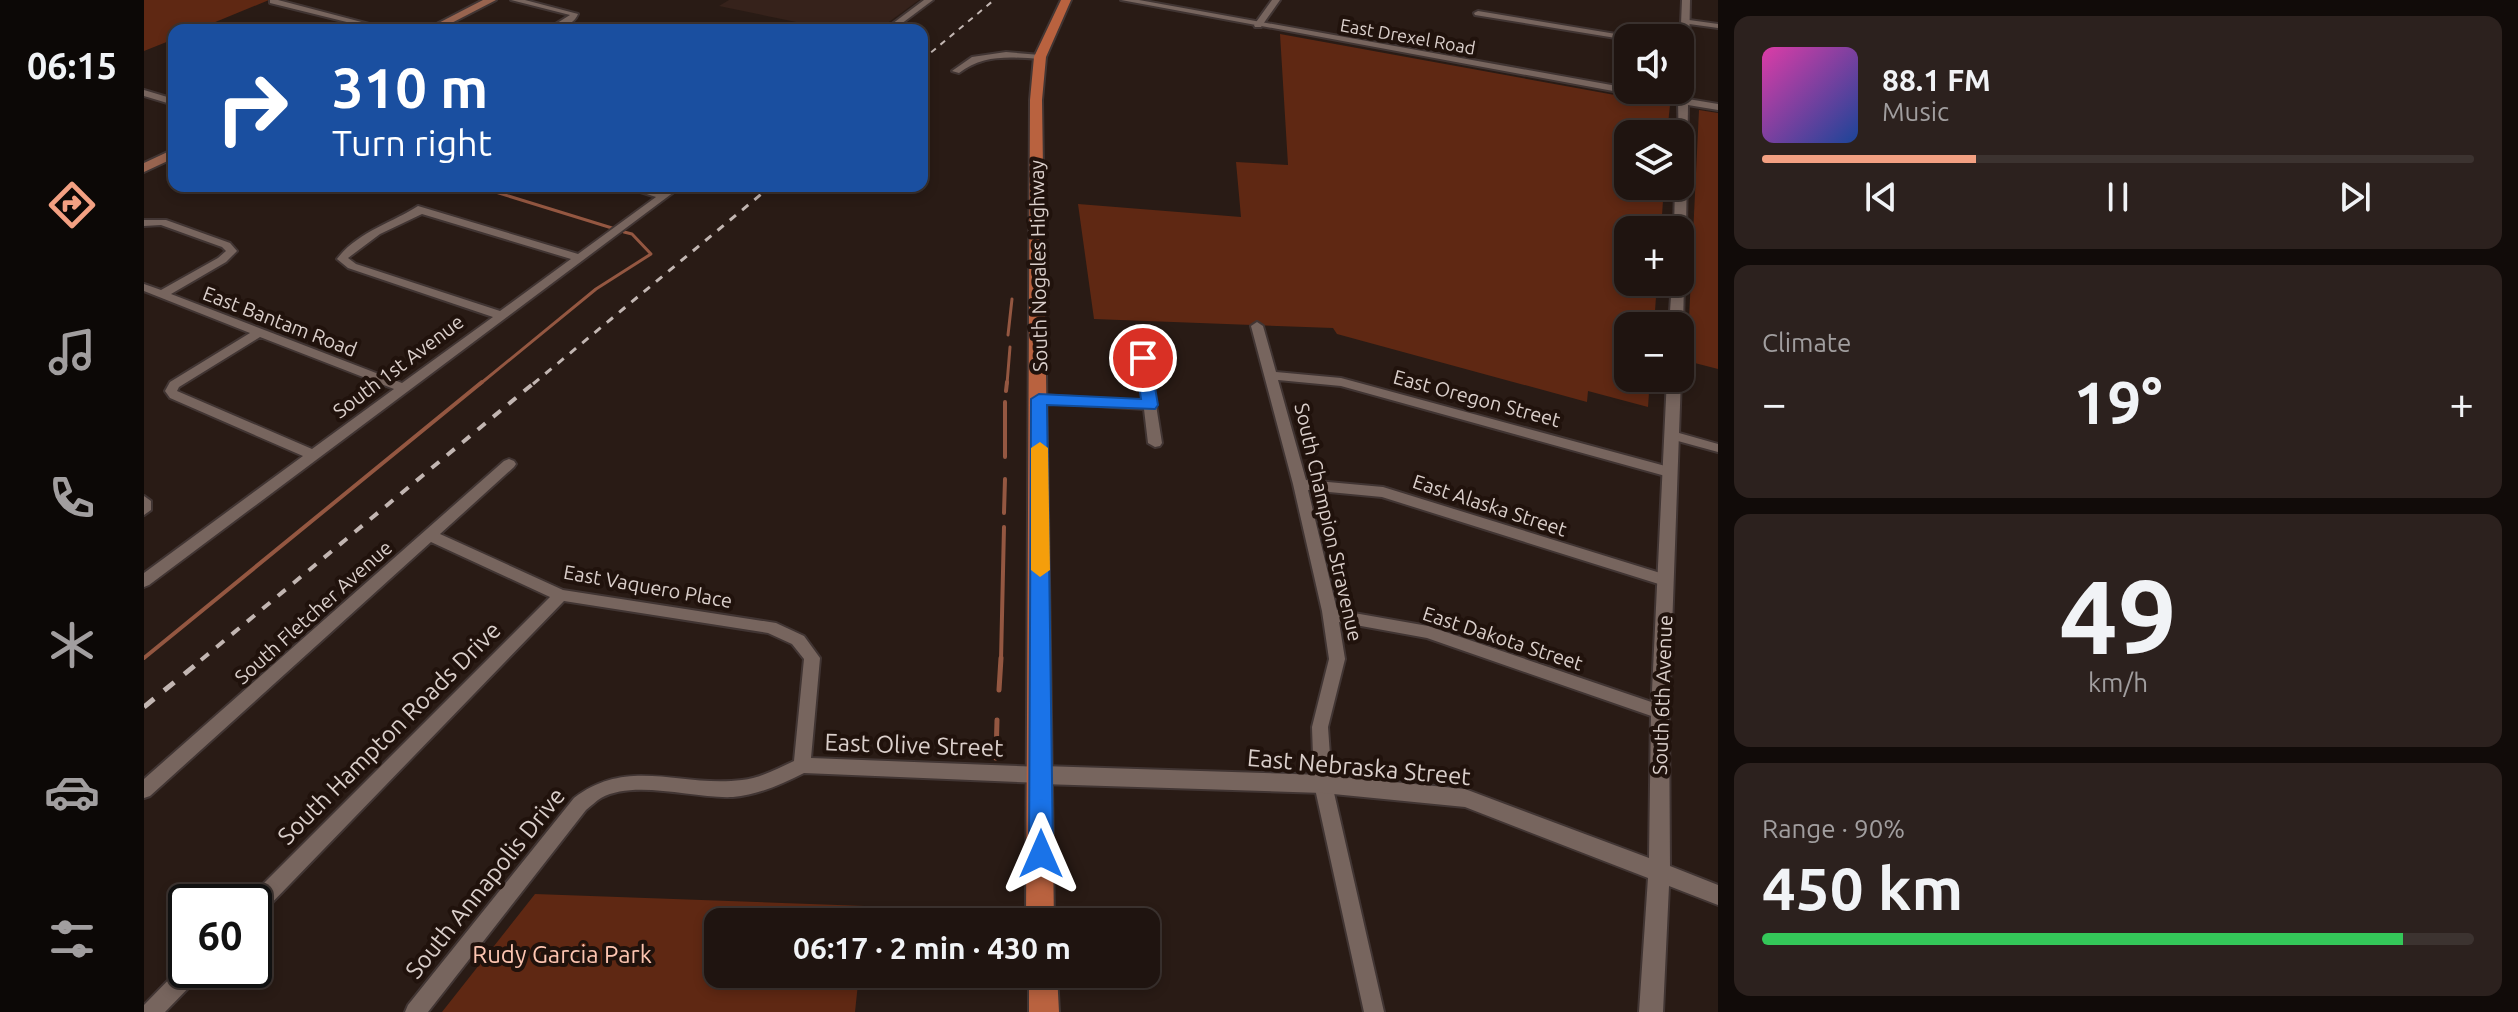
<!DOCTYPE html>
<html lang="en">
<head>
<meta charset="utf-8">
<style>
  :root { --surface:#1f1410; --page:#2c211e; --text:#f1f3f6; --muted:#a19e9f; --line:#3c3330; --accent:#f3a082 }
  body { margin:0; font-family:Ubuntu,sans-serif; background:var(--page); color:var(--text); height:100vh; display:flex; flex-direction:column; font-size:30px; white-space:nowrap }
  * { box-sizing:border-box; margin:0 }
  p { font-size:26px; color:var(--muted) }
  .icon { flex:none; width:44px; height:44px; fill:none; stroke:currentColor; stroke-width:2; stroke-linecap:round; stroke-linejoin:round }
  .map { position:relative; flex:1; overflow:hidden }
  .sheet { display:flex; flex-direction:column; gap:16px; padding:16px; background:#110b09; width:800px }
  .sheet>* { flex:none }
  .guide { position:absolute; left:24px; top:24px; width:760px; height:168px; border-radius:16px; box-shadow:0 4px 12px #0003,0 0 0 2px var(--line); background:#1a4fa0; color:#fff; overflow:hidden }
  .fabs { position:absolute; left:1470px; top:24px; display:grid; gap:16px }
  .fabs a { display:grid; place-items:center; width:80px; height:80px; border-radius:16px; background:var(--surface); box-shadow:0 4px 12px #0003,0 0 0 2px var(--line); font-size:40px }
  .speed { position:absolute; left:24px; top:884px; display:flex; gap:16px; font-size:40px; font-weight:700; text-align:center }
  .speed>* { display:grid; place-content:center; width:104px; height:104px; border-radius:50%; background:var(--surface); box-shadow:0 4px 12px #0003,0 0 0 2px var(--line); line-height:1 }
  .speed .limit { border:4px solid #111; border-radius:12px; background:#fff; color:#111 }
  .pin { position:absolute; display:grid; place-items:center; width:68px; height:68px; color:#fff; margin:-34px; border:4px solid #fff; border-radius:50%; box-shadow:0 2px 8px #0007 }
  .me { position:absolute; width:88px; margin:-44px; rotate:0deg; stroke-linejoin:round; filter:drop-shadow(0 0 6px #0008) }
  .turn { display:flex; align-items:center; gap:28px; height:168px; padding:0 32px; font-size:36px }
  .turn .icon { width:104px; height:104px; stroke-width:2.5 }
  .turn b { display:block; font-size:56px; line-height:68px }
  .big { font-size:60px; font-weight:700; line-height:1.1 }
  .sheet .widget { flex:1; display:flex; flex-direction:column; justify-content:center; gap:12px; min-width:0; padding:0 28px; border-radius:16px; background:var(--page) }
  .sheet .dial { align-items:center; gap:0 }
  .dial b { font-size:104px; line-height:1 }
  .song { display:flex; align-items:center; gap:24px }
  .cover { width:96px; height:96px; border-radius:12px; background:linear-gradient(135deg,hsl(320 70% 55%),hsl(220 70% 35%)) }
  .played { height:8px; border-radius:4px; background:linear-gradient(90deg,var(--accent) 30%,var(--line) 30%) }
  .keys { display:flex; justify-content:space-around; direction:ltr }
  .heat { display:flex; justify-content:space-between; align-items:center; font-size:44px; direction:ltr }
  .charge { height:12px; border-radius:6px; background:linear-gradient(90deg,#34c759 90%,var(--line) 0) }
  .trip { position:absolute; left:560px; top:908px; width:456px; height:80px; border-radius:16px; background:var(--surface); box-shadow:0 4px 12px #0003,0 0 0 2px var(--line); font-weight:700; line-height:80px; text-align:center }
  main { display:flex; flex:1; min-height:0 }
  .tabs { display:flex; flex-direction:column; width:144px; justify-content:space-around; align-items:center; background:#0c0806; color:var(--muted) }
  .tabs .icon { width:56px; height:56px }
  .tabs .active { color:var(--accent) }
  .tabs b { font-size:36px; color:var(--text) }
  .map>svg:first-child { display:block }
</style>
</head>
<body>
<main>
<nav class="tabs">
<b>06:15</b>
<svg class="icon active" aria-label="directions" viewBox="0 0 24 24"><path d="M12 3l9 9-9 9-9-9zM9 14v-3h6M13 9l2 2-2 2"/></svg>
<svg class="icon" aria-label="music" viewBox="0 0 24 24"><path d="M9 18V5l10-2v13"/><circle cx="6" cy="18" r="3"/><circle cx="16" cy="16" r="3"/></svg>
<svg class="icon" aria-label="phone" viewBox="0 0 24 24"><path d="M5 4h4l2 5-3 2q2 4 5 5l2-3 5 2v4C11 20 4 13 5 4z"/></svg>
<svg class="icon" aria-label="climate" viewBox="0 0 24 24"><path d="M12 3v18M4 7l16 10M4 17L20 7"/></svg>
<svg class="icon" aria-label="car" viewBox="0 0 24 24"><path d="M5 17H2v-5l4-1 3-4h7l3 4 3 1v5h-3M9 17h6M6 11h13"/><circle cx="7" cy="17" r="2"/><circle cx="17" cy="17" r="2"/></svg>
<svg class="icon" aria-label="filters" viewBox="0 0 24 24"><path d="M4 7h16M4 17h16"/><circle cx="9" cy="7" r="2"/><circle cx="15" cy="17" r="2"/></svg>
</nav>
<div class="map">
<svg width="1574" height="1012" viewBox="0 0 1574 1012">
  <rect width="100%" height="100%" fill="#291b15"/>
  <!-- built -->
  <path fill="#36221b" d="M585,0H775L734,30H691L575,6Z"/>
  <!-- green -->
  <path fill="#5f2813" d="M0,0H125L52,30H30V39L0,51Z
    M1136,34L1526,105L1523,134H1484V186H1520L1517,230H1484V282H1513L1510,326H1484V378H1506L1504,407L1444,391L1443,402L1193,334L1189,328L950,319L934,204L1097,217L1092,162L1144,165Z
    M1555,110L1574,113V369L1543,361Z
    M391,894L721,906L720,922H574V974H715L711,1012H298Z"/>
  <g fill="none" stroke-linecap="round" stroke-linejoin="round">
    <!-- stream-far2 -->
    <path stroke="#945741" stroke-width="3" d="M332,186L468,228
      M864,335L868,299
      M336,384L452,289L507,254L488,234L480,232
      M863,384L866,347"/>
    <!-- stream-far1 -->
    <path stroke="#945741" stroke-width="4" d="M862,391L863,382
      M861,402V457
      M860,513L861,479
      M0,658L338,382
      M857,660L860,527"/>
    <!-- stream -->
    <path stroke="#945741" stroke-width="5" d="M855,690L857,658
      M852,758L853,720"/>
    <!-- minor casing -->
    <g stroke="#413533" stroke-width="4">
      <path id="minor" d="M126,0H134L248,30H235L126,3Z
        M367,0H381L434,14C429,26 414,30 402,30L426,15Z
        M780,0H789L749,30H740Z
        M1128,0H1136L1117,27H1111L1110,25Z
        M1334,11L1484,36L1488,38H1484V40L1331,15L1330,13Z
        M1538,19L1574,24V28L1538,23Z
        M862,52L896,55L900,57L896,59C866,57 840,54 815,73L808,71L828,57Z
        M0,90L30,99V105L0,96Z
        M478,186H494L518,192L527,186H538L5,585L0,587V573L159,456L26,398L21,391L26,382L106,333L0,291V284L17,290L74,258L82,251L78,247L17,225L0,226V220H22L86,243L93,251L82,262L27,294L258,383L349,317L204,268L193,259C213,232 250,222 274,206L434,254L512,197ZM278,214L427,259L356,311L212,264L204,258L236,234ZM116,337L250,389L168,449L33,391L35,387Z
        M1113,322L1119,326L1132,372L1197,378L1525,467L1532,472L1525,477L1197,386L1134,380L1162,480L1239,487L1526,576L1528,580L1526,584L1521,586L1238,497L1164,490L1193,610L1284,626L1522,707L1524,712L1522,717L1516,719L1283,638L1195,622L1201,659L1184,727L1188,784L1240,1012H1220L1170,784L1168,727L1185,659L1178,611L1149,484L1107,326Z
        M995,331L1001,335L1018,443L1016,446L1011,447L1004,443L1000,409L891,402L889,399L891,396L895,395L999,401L989,335Z
        M1528,431L1574,444V452L1523,438L1521,435Z
        M365,459L370,461L372,464L370,467L296,534L419,590L632,623L660,636L676,658L667,758L898,767L904,770L907,775L904,780L898,783L660,773C638,784 614,795 589,797C551,799 491,779 457,798C452,801 447,806 442,810L284,1012H261L264,1005L430,798C485,756 537,788 598,780C616,778 633,769 650,761L660,659L648,644L624,633L420,601L117,914L110,916V902L103,900L406,597L287,542L6,796L0,798V779L360,461Z
        M0,496L7,501V510L0,515Z
        M41,963L42,970H58L55,977L21,1012H0V1005Z"/>
    </g>
    <!-- tertiary casing -->
    <g stroke="#413533" stroke-width="4">
      <path id="tertiary" d="M977,0H995L1484,88V90L1534,97L1538,0H1546L1544,99L1574,104V110L1544,105L1542,230L1536,234V230H1530L1531,186H1536L1534,103Z
        M1536,279L1540,282L1539,326L1536,329V326H1525L1528,282H1536Z
        M1536,376L1537,378L1525,712L1526,866L1574,885V905L1525,886L1519,1012H1495L1504,878L1321,807L1179,793L898,784L891,781L888,775L891,769L898,766L1179,775L1321,789L1505,858L1507,712L1523,378Z"/>
    </g>
    <!-- secondary casing -->
    <g stroke="#413533" stroke-width="4">
      <path id="secondary" d="M339,0H352L294,30H281Z
        M30,149V158L0,172V163Z"/>
    </g>
    <!-- primary casing -->
    <g stroke="#413533" stroke-width="4">
      <path id="primary" d="M917,0H927L902,57L898,100L910,922H882L886,100L890,57Z
        M885,974H913L915,1012H885Z"/>
    </g>
    <!-- minor -->
    <use href="#minor" fill="#77655e" fill-rule="evenodd"/>
    <!-- tertiary -->
    <use href="#tertiary" fill="#77655e" fill-rule="evenodd"/>
    <!-- secondary -->
    <use href="#secondary" fill="#98644f" fill-rule="evenodd"/>
    <!-- primary -->
    <use href="#primary" fill="#b9623f" fill-rule="evenodd"/>
    <!-- rail-far3 -->
    <path stroke="#c2b6b2" stroke-width="2" stroke-dasharray="6 6" stroke-linecap="butt" d="M778,60L850,0"/>
    <!-- rail-far2 -->
    <path stroke="#c2b6b2" stroke-width="3" stroke-dasharray="8 8" stroke-linecap="butt" d="M389,384L627,186"/>
    <!-- rail-far1 -->
    <path stroke="#c2b6b2" stroke-width="4" stroke-dasharray="10 10" stroke-linecap="butt" d="M57,660L391,382"/>
    <!-- rail -->
    <path stroke="#c2b6b2" stroke-width="5" stroke-dasharray="13 13" stroke-linecap="butt" d="M0,707L60,658"/>
  </g>
  <!-- route -->
  <path fill="#1a73e8" stroke="#114b97" stroke-width="2" d="M999,353L1006,358L1014,405L1011,409L903,405L909,854L905,862L897,865L889,862L885,854L887,399L895,394L997,399L991,358Z"/>
  <!-- slow -->
  <path fill="#f59e0b" d="M896,442L904,448L906,570L896,577L887,570V448Z"/>
  <g text-anchor="middle" dominant-baseline="central" stroke-width="8" stroke-linejoin="round" paint-order="stroke">
    <!-- far-street labels -->
    <g font-size="18" fill="#dacfcb" stroke="#20120c">
      <text transform="translate(1264 36) rotate(10)">East Drexel Road</text>
    </g>
    <!-- street labels -->
    <g font-size="20" fill="#dacfcb" stroke="#20120c">
      <text transform="translate(894 266) rotate(-91)">South Nogales Highway</text>
      <text transform="translate(136 321) rotate(21)">East Bantam Road</text>
      <text transform="translate(254 366) rotate(-37)">South 1st Avenue</text>
      <text transform="translate(1333 398) rotate(15)">East Oregon Street</text>
      <text transform="translate(1346 505) rotate(18)">East Alaska Street</text>
      <text transform="translate(1185 522) rotate(77)">South Champion Stravenue</text>
      <text transform="translate(504 586) rotate(10)">East Vaquero Place</text>
      <text transform="translate(169 612) rotate(-42)">South Fletcher Avenue</text>
      <text transform="translate(1359 638) rotate(18)">East Dakota Street</text>
      <text transform="translate(1518 695) rotate(-88)">South 6th Avenue</text>
    </g>
    <!-- near-street labels -->
    <g font-size="24" fill="#dacfcb" stroke="#20120c">
      <text transform="translate(245 733) rotate(-45)">South Hampton Roads Drive</text>
      <text transform="translate(770 745) rotate(2)">East Olive Street</text>
      <text transform="translate(1215 767) rotate(5)">East Nebraska Street</text>
      <text transform="translate(341 883) rotate(-51)">South Annapolis Drive</text>
    </g>
    <!-- near-park labels -->
    <g font-size="24" fill="#fdc5b1" stroke="#20120c">
      <text x="418" y="954">Rudy Garcia Park</text>
    </g>
  </g>
</svg>
<div class="fabs">
<a><svg class="icon" aria-label="sound" viewBox="0 0 24 24"><path d="M4 9h4l5-4v14l-5-4H4zM17 9q2 3 0 6"/></svg></a>
<a><svg class="icon" aria-label="layers" viewBox="0 0 24 24"><path d="M12 4l9 5-9 5-9-5zM3 14l9 5 9-5"/></svg></a>
<a>+</a>
<a>−</a>
</div>
<div class="speed"><div class="limit">60</div></div>
<div class="pin" style="left:999px;top:358px;background:#d93025"><svg class="icon" aria-label="arrive" viewBox="0 0 24 24"><path d="M6 21V4h12l-3 4 3 4H6"/></svg></div>
<svg class="me" style="left:897px;top:854px" viewBox="-20 -20 40 40"><path d="M0-17L14 15 0 8-14 15z" fill="#1a73e8" stroke="#fff" stroke-width="4"/></svg>
<div class="trip">06:17 · 2 min · 430 m</div>
<div class="guide">
<div class="turn"><svg class="icon" aria-label="right" viewBox="0 0 24 24"><path d="M7 20v-9h11M14 6l5 5-5 5"/></svg><div><b>310 m</b>Turn right</div></div>
</div>
</div>
<section class="sheet">
<div class="widget">
<div class="song"><i class="cover"></i><div><b>88.1 FM</b><p>Music</p></div></div>
<div class="played"></div>
<div class="keys"><svg class="icon" aria-label="previous" viewBox="0 0 24 24"><path d="M18 5L8 12l10 7zM5 5v14"/></svg><svg class="icon" aria-label="pause" viewBox="0 0 24 24"><path d="M8 5v14M16 5v14"/></svg><svg class="icon" aria-label="next" viewBox="0 0 24 24"><path d="M6 5l10 7-10 7zM19 5v14"/></svg></div>
</div>
<div class="widget"><p>Climate</p>
<div class="heat"><a>−</a><b class="big">19°</b><a>+</a></div>
</div>
<div class="widget dial"><b>49</b><p>km/h</p></div>
<div class="widget"><p>Range · 90%</p><b class="big">450 km</b><div class="charge"></div></div>
</section>
</main>
</body>
</html>
